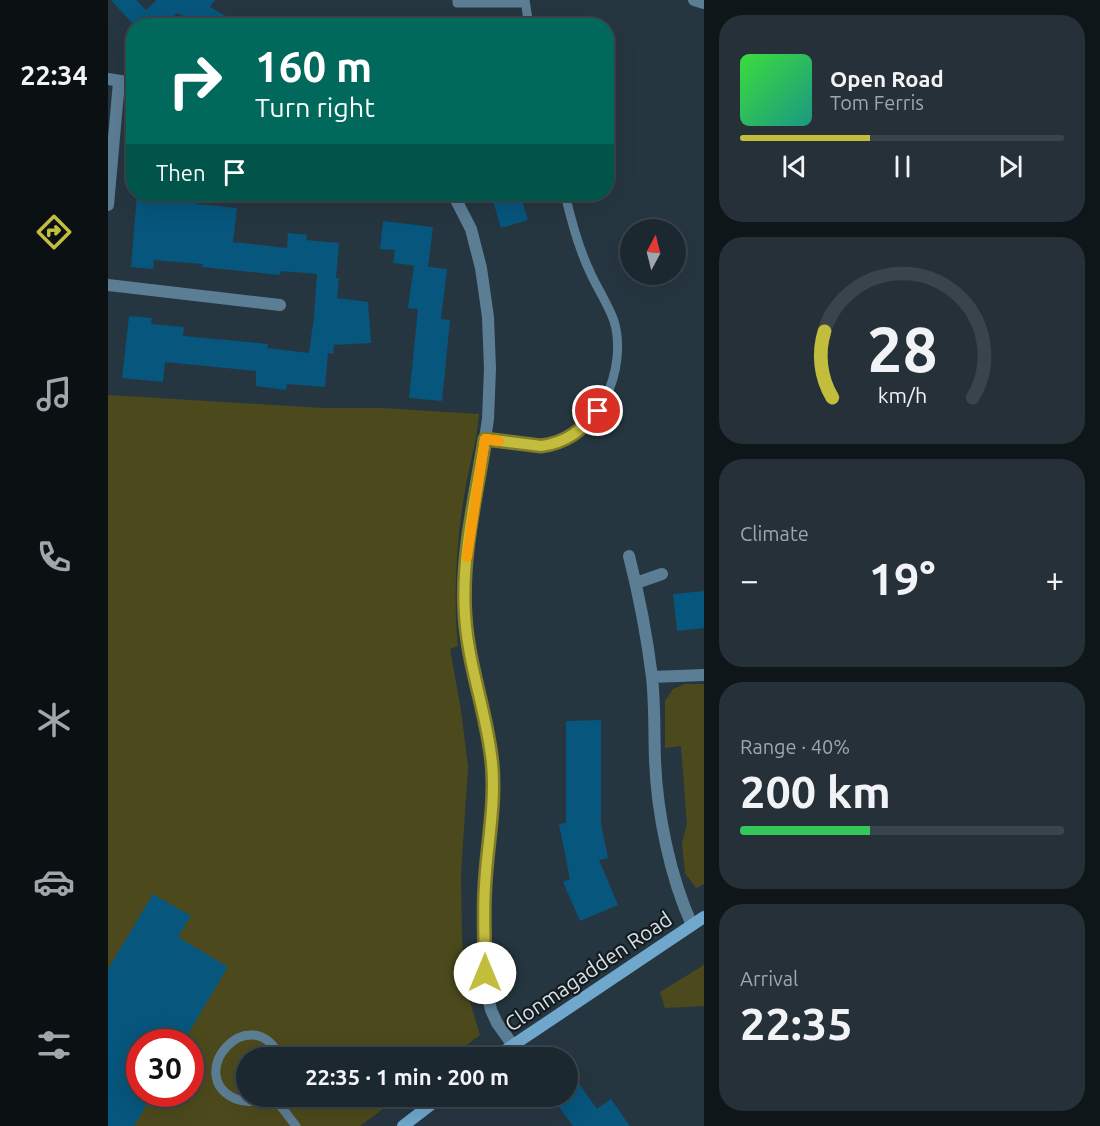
<!DOCTYPE html>
<html lang="en">
<head>
<meta charset="utf-8">
<style>
  :root { --surface:#1c2830; --page:#253038; --text:#f1f3f6; --muted:#a0a6ab; --line:#3a444c; --accent:#c3bd3e }
  body { margin:0; font-family:Ubuntu,sans-serif; background:var(--page); color:var(--text); height:100vh; display:flex; flex-direction:column; font-size:22px; white-space:nowrap }
  * { box-sizing:border-box; margin:0 }
  p { font-size:20px; color:var(--muted) }
  .icon { flex:none; width:33px; height:33px; fill:none; stroke:currentColor; stroke-width:2; stroke-linecap:round; stroke-linejoin:round }
  .map { position:relative; flex:1; overflow:hidden }
  .side { display:flex; flex-direction:column; gap:15px; padding:15px; background:#0f161a; width:396px }
  .side>* { flex:none }
  .hud { position:absolute; left:18px; top:18px; width:488px; height:183px; border-radius:24px; box-shadow:0 6px 24px #0002,0 0 0 2px var(--line); background:#00695c; color:#fff; overflow:hidden }
  .needle { width:39px; rotate:7deg }
  .tools { position:absolute; left:512px; top:219px; display:grid; gap:12px }
  .tools a { display:grid; place-items:center; width:66px; height:66px; border-radius:50%; background:var(--surface); box-shadow:0 6px 24px #0002,0 0 0 2px var(--line); font-size:30px }
  .speed { position:absolute; left:18px; top:1029px; display:flex; gap:12px; font-size:30px; font-weight:700; text-align:center }
  .speed>* { display:grid; place-content:center; width:78px; height:78px; border-radius:50%; background:var(--surface); box-shadow:0 6px 24px #0002,0 0 0 2px var(--line); line-height:1 }
  .speed .limit { border:9px solid #d22; background:#fff; color:#111 }
  .pin { position:absolute; display:grid; place-items:center; width:51px; height:51px; color:#fff; margin:-26px; border:3px solid #fff; border-radius:50%; box-shadow:0 2px 6px #0007 }
  .me { position:absolute; width:66px; margin:-33px; rotate:0deg; stroke-linejoin:round; filter:drop-shadow(0 0 4px #0008) }
  .turn { display:flex; align-items:center; gap:21px; height:126px; padding:0 30px; font-size:27px }
  .turn .icon { width:78px; height:78px; stroke-width:2.5 }
  .turn b { display:block; font-size:42px; line-height:51px }
  .then { display:flex; align-items:center; height:57px; padding:0 30px; background:#0003; gap:12px; font-size:22px }
  .big { font-size:45px; font-weight:600; line-height:1.1 }
  .side .tile { flex:1; display:flex; flex-direction:column; justify-content:center; gap:9px; min-width:0; padding:0 21px; border-radius:24px; background:var(--page) }
  .side .dial { align-items:center; gap:0 }
  .dial svg { height:156px; overflow:visible; fill:none; stroke:var(--line); stroke-width:7; stroke-linecap:round; text-anchor:middle }
  .dial text { fill:var(--text); stroke:none }
  .song { display:flex; align-items:center; gap:18px }
  .cover { width:72px; height:72px; border-radius:9px; background:linear-gradient(135deg,hsl(120 70% 55%),hsl(170 70% 35%)) }
  .played { height:6px; border-radius:3px; background:linear-gradient(90deg,var(--accent) 40%,var(--line) 40%) }
  .keys { display:flex; justify-content:space-around; direction:ltr }
  .heat { display:flex; justify-content:space-between; align-items:center; font-size:33px; direction:ltr }
  .charge { height:9px; border-radius:4px; background:linear-gradient(90deg,#34c759 40%,var(--line) 0) }
  .trip { position:absolute; left:128px; top:1047px; width:342px; height:60px; border-radius:30px; background:var(--surface); box-shadow:0 6px 24px #0002,0 0 0 2px var(--line); font-weight:600; line-height:60px; text-align:center }
  main { display:flex; flex:1; min-height:0 }
  .tab-bar { display:flex; flex-direction:column; width:108px; justify-content:space-around; align-items:center; background:#0b1013; color:var(--muted) }
  .tab-bar .icon { width:42px; height:42px }
  .tab-bar .current { color:var(--accent) }
  .tab-bar b { font-size:27px; color:var(--text) }
  .map>svg:first-child { display:block }
</style>
</head>
<body>
<main>
<nav class="tab-bar">
<b>22:34</b>
<svg class="icon current" aria-label="directions" viewBox="0 0 24 24"><path d="M12 3l9 9-9 9-9-9zM9 14v-3h6M13 9l2 2-2 2"/></svg>
<svg class="icon" aria-label="music" viewBox="0 0 24 24"><path d="M9 18V5l10-2v13"/><circle cx="6" cy="18" r="3"/><circle cx="16" cy="16" r="3"/></svg>
<svg class="icon" aria-label="phone" viewBox="0 0 24 24"><path d="M5 4h4l2 5-3 2q2 4 5 5l2-3 5 2v4C11 20 4 13 5 4z"/></svg>
<svg class="icon" aria-label="climate" viewBox="0 0 24 24"><path d="M12 3v18M4 7l16 10M4 17L20 7"/></svg>
<svg class="icon" aria-label="car" viewBox="0 0 24 24"><path d="M5 17H2v-5l4-1 3-4h7l3 4 3 1v5h-3M9 17h6M6 11h13"/><circle cx="7" cy="17" r="2"/><circle cx="17" cy="17" r="2"/></svg>
<svg class="icon" aria-label="filters" viewBox="0 0 24 24"><path d="M4 7h16M4 17h16"/><circle cx="9" cy="7" r="2"/><circle cx="15" cy="17" r="2"/></svg>
</nav>
<div class="map">
<svg width="596" height="1126" viewBox="0 0 596 1126">
  <rect width="100%" height="100%" fill="#263640"/>
  <!-- green -->
  <path fill="#4c4a1c" fill-rule="evenodd" d="M0,395L214,408H273L371,414C369,443 361,464 357,491C348,542 345,595 350,646L342,649L353,711L360,766L353,874L354,939L361,998L372,1035L343,1057L138,1058V1096L291,1097L252,1126H0ZM32,1042H82V1094H32Z
    M577,684H596V884L588,888L577,873L574,843L579,824L573,746L557,748V701L565,689Z
    M596,965V1006L557,1008L552,992Z"/>
  <!-- building -->
  <path fill="#07567d" d="M3,0H28L38,10L48,1L47,0H107L102,7L135,26H92L69,13L56,26H21L24,23Z
    M29,194H90L89,204L129,208L125,242L179,248L180,233L199,235L198,240L231,243L228,278H231L229,298L260,302L263,343L226,345L225,354L220,353L217,387L179,384L178,390L148,386V371L57,362L55,382L14,378L21,316L44,318L43,324L76,327L75,336L160,344L159,348L201,353L206,317L209,274L173,271L172,275L94,267L95,264L46,260L45,269L23,267Z
    M383,194H412L420,220L393,228Z
    M275,221L325,227L320,267L285,263L287,250L272,249Z
    M306,265L339,269L333,319L342,320L334,401L301,398L310,309L300,308Z
    M596,591V628L569,631L565,594Z
    M493,720V824L500,858L491,860L510,905L472,921L455,882L462,879L451,824L458,823V721Z
    M45,894L83,916L70,937L120,967L75,1042H32V1094H45L26,1126H0V969Z
    M459,1067L489,1109L503,1099L522,1126H465L443,1096H459Z"/>
  <g fill="none" stroke-linecap="round" stroke-linejoin="round">
    <!-- lane -->
    <path stroke="#5c7e95" stroke-width="9" d="M349,0V3H417
      M417,0L421,26
      M377,439C397,442 421,449 440,446C492,437 520,367 506,321C500,304 489,288 482,272C470,247 463,220 457,194
      M159,1096C150,1102 138,1103 128,1099C74,1076 142,996 173,1058
      M165,1096L188,1126"/>
    <!-- street -->
    <path stroke="#5c7e95" stroke-width="12" d="M586,0L596,3
      M0,79L26,83
      M345,194L363,229L373,268L380,317L382,369L380,419L358,562L357,614L361,653L377,721L384,764V819L377,886V973L379,991L383,1010L389,1023L404,1044
      M0,205L11,82
      M0,285L172,305
      M521,556C531,595 539,637 544,677C547,705 546,732 547,760C549,813 562,877 584,925
      M528,583L554,574
      M544,677L596,675"/>
    <!-- secondary -->
    <path stroke="#70a8cd" stroke-width="12" d="M386,1058L596,917
      M295,1126L334,1096"/>
  </g>
  <g fill="none" stroke-linecap="round" stroke-linejoin="round">
    <!-- route casing -->
    <g stroke="#7f7b28" stroke-width="15">
      <path id="route" d="M377,973C377,944 375,915 377,886C379,845 388,804 384,763C379,713 360,666 357,615C353,556 368,497 377,439L433,446C458,443 474,430 490,411"/>
    </g>
    <!-- route -->
    <use href="#route" stroke="#c3bd3e" stroke-width="10"/>
    <!-- slow -->
    <path stroke="#f59e0b" stroke-width="10" d="M359,557L377,439L391,441"/>
  </g>
  <g text-anchor="middle" dominant-baseline="central" stroke-width="4.5" stroke-linejoin="round" paint-order="stroke">
    <!-- street labels -->
    <g font-size="21" fill="#d8e2e8" stroke="#151c21">
      <text transform="translate(480 971) rotate(-34)">Clonmagadden Road</text>
    </g>
  </g>
</svg>
<div class="tools">
<a><svg class="needle" viewBox="-14 -14 28 28"><path d="M0-13l5 13h-10z" fill="#e53935"/><path d="M0 13l5-13h-10z" fill="#a0a6ab"/></svg></a>
</div>
<div class="speed"><div class="limit">30</div></div>
<div class="pin" style="left:490px;top:411px;background:#d93025"><svg class="icon" aria-label="arrive" viewBox="0 0 24 24"><path d="M6 21V4h12l-3 4 3 4H6"/></svg></div>
<svg class="me" style="left:377px;top:973px" viewBox="-20 -20 40 40"><circle r="19" fill="#fff"/><path d="M0-13L10 11 0 6-10 11z" fill="#c3bd3e"/></svg>
<div class="trip">22:35 · 1 min · 200 m</div>
<div class="hud">
<div class="turn"><svg class="icon" aria-label="right" viewBox="0 0 24 24"><path d="M7 20v-9h11M14 6l5 5-5 5"/></svg><div><b>160 m</b>Turn right</div></div>
<div class="then">Then<svg class="icon" aria-label="arrive" viewBox="0 0 24 24"><path d="M6 21V4h12l-3 4 3 4H6"/></svg></div>
</div>
</div>
<section class="side">
<div class="tile">
<div class="song"><i class="cover"></i><div><b>Open Road</b><p>Tom Ferris</p></div></div>
<div class="played"></div>
<div class="keys"><svg class="icon" aria-label="previous" viewBox="0 0 24 24"><path d="M18 5L8 12l10 7zM5 5v14"/></svg><svg class="icon" aria-label="pause" viewBox="0 0 24 24"><path d="M8 5v14M16 5v14"/></svg><svg class="icon" aria-label="next" viewBox="0 0 24 24"><path d="M6 5l10 7-10 7zM19 5v14"/></svg></div>
</div>
<div class="tile dial"><svg viewBox="0 0 100 80">
<path d="M14 69A42 42 0 1 1 86 69"/>
<path d="M14 69A42 42 0 0 1 10 35" stroke="#c3bd3e"/>
<text x="50" y="56" font-size="32" font-weight="700">28</text>
<text x="50" y="72" font-size="11">km/h</text>
</svg></div>
<div class="tile"><p>Climate</p>
<div class="heat"><a>−</a><b class="big">19°</b><a>+</a></div>
</div>
<div class="tile"><p>Range · 40%</p><b class="big">200 km</b><div class="charge"></div></div>
<div class="tile"><p>Arrival</p><b class="big">22:35</b></div>
</section>
</main>
</body>
</html>
